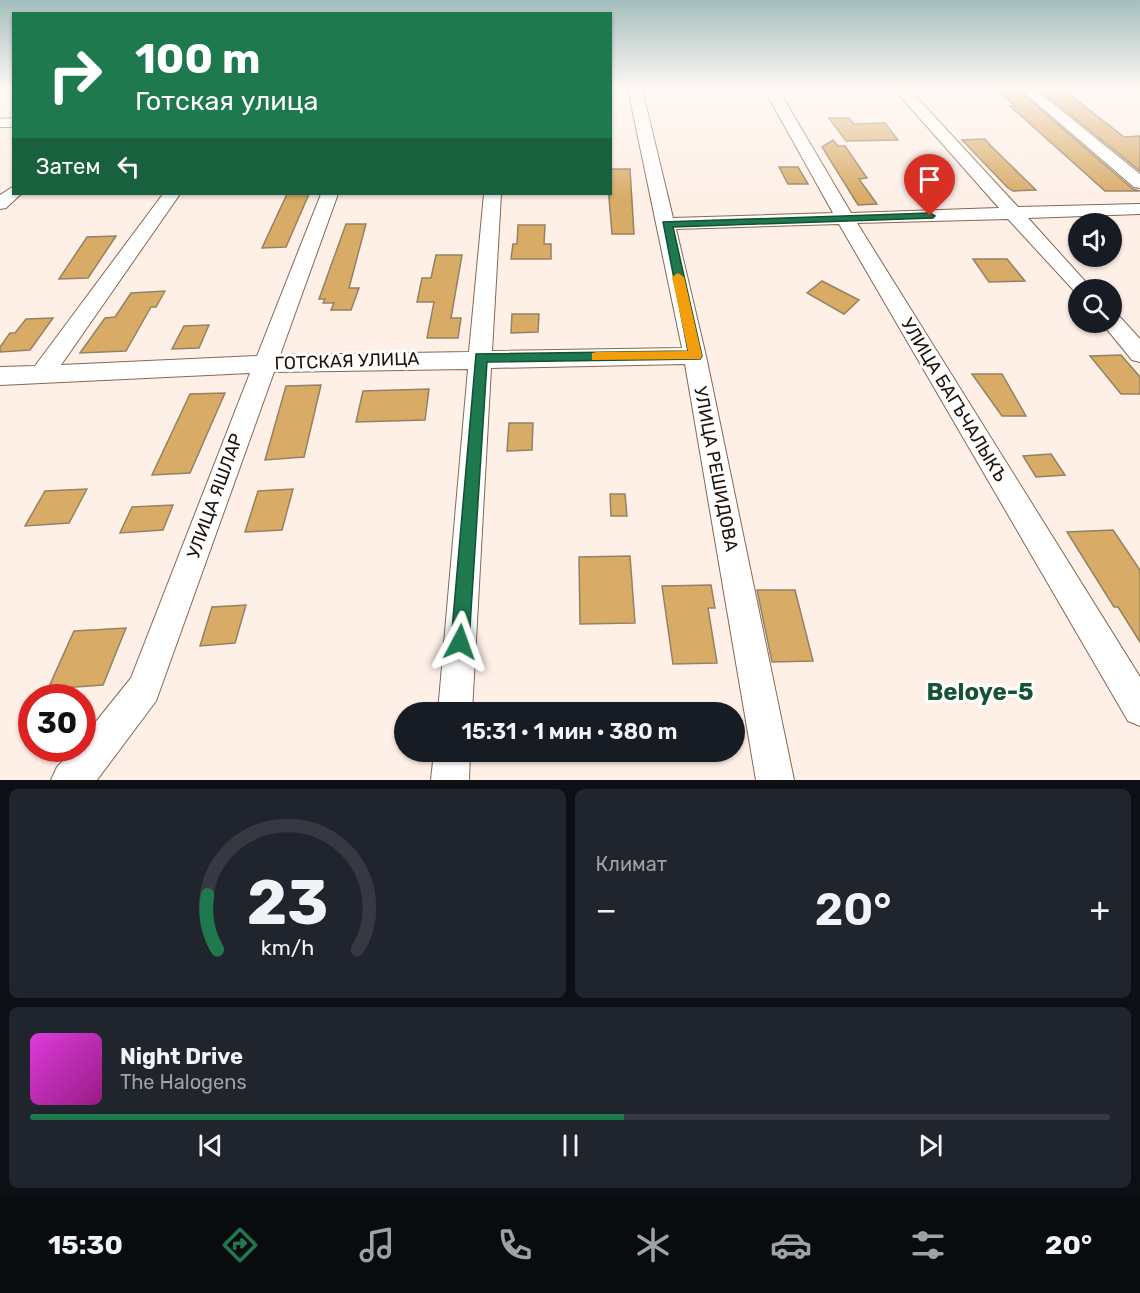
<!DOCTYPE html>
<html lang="ru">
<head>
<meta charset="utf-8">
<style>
  :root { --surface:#171b24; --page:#20242c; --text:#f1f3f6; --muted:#9ea1a6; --line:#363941; --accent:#1e794e }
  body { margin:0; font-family:Rubik,sans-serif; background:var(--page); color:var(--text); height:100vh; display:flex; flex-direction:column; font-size:22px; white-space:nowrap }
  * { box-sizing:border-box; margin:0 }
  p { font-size:20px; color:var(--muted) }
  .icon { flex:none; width:33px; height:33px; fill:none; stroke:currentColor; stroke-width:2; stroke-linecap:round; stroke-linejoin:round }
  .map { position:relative; height:780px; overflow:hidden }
  .panel { display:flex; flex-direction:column; gap:9px; padding:9px; background:#0d0f14; flex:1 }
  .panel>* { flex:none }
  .top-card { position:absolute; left:12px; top:12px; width:600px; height:183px; border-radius:0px; box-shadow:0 2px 4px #0004; background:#1e794e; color:#fff; overflow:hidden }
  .tools { position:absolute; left:1068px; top:213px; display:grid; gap:12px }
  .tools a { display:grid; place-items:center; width:54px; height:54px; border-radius:50%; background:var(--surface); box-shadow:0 2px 4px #0004; font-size:30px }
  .speed { position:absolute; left:18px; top:684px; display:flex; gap:12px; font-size:30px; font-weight:700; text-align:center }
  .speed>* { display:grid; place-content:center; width:78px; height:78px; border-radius:50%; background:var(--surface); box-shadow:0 2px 4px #0004; line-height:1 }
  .speed .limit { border:9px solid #d22; background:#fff; color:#111 }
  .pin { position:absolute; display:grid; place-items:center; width:51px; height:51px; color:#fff; margin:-62px -26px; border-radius:50% 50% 50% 0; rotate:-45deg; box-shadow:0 0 6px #0007 }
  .pin .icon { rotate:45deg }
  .me { position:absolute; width:66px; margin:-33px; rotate:4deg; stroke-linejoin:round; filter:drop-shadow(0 0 4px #0008) }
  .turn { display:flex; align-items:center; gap:21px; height:126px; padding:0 24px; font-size:27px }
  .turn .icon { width:78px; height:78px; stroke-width:2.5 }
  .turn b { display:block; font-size:42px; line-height:51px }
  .then { display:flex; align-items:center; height:57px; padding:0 24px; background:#0003; gap:12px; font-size:22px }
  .big { font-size:45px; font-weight:600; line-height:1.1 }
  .panel .tile { flex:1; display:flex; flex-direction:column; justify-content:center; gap:9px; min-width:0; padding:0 21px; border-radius:9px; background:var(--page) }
  .panel .dial { align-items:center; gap:0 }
  .dial svg { height:156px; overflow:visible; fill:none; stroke:var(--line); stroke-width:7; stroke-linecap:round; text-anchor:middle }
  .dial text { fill:var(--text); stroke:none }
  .song { display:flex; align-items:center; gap:18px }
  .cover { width:72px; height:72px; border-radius:9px; background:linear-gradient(135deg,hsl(300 70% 55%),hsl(310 70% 35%)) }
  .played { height:6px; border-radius:3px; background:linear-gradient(90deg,var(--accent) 55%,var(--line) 55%) }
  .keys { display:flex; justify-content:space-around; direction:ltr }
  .heat { display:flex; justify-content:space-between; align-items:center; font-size:33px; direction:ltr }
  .panel .tiles { flex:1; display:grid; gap:9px; grid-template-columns:1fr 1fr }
  .tile:last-child { grid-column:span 2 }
  .trip { position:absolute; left:394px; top:702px; width:351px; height:60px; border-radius:30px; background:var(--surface); box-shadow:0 2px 4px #0004; font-weight:600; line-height:60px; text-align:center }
  .tabs { display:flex; height:96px; justify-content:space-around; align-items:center; background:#090b0e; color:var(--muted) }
  .tabs .icon { width:42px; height:42px }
  .tabs .current { color:var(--accent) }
  .tabs b { font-size:27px; color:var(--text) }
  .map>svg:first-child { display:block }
</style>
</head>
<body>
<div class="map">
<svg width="1140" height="780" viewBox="0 0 1140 780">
  <rect width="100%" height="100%" fill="#fef0e7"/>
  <!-- building -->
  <path fill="#d8ab66" stroke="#958163" stroke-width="1.5" d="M1064,90L1124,137L1140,136V171L1041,91Z
    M998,91H1019L1133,189L1140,191H1105L1010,106H1015Z
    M829,118H849L854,124L885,123L898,140L846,141Z
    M985,139L991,146L1036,190L1013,191L1007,187L962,140Z
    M833,140L838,146H845L867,178L859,179L877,204L858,205L822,147Z
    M779,167H798L808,184H788Z
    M610,169H630L634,234H612L609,198Z
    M287,194H309L286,247L262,248Z
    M346,224H366L349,288H359L351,310H331L334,303H323L325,299H319Z
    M518,225H545L544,244H551V259H511L513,244H517Z
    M116,236L88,278L59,279L87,237Z
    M436,255H462L451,318H461L458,338H427L434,302H417L422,278H431Z
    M973,259H1007L1025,281L989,282Z
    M822,281L859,300L844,314L807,293Z
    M165,291L156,307H151L126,351L80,353L105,318L115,317L131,293Z
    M512,314H539L538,332L511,333Z
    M53,318L30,350L0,352V347L10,333H15L26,319Z
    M209,325L199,348L172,349L184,326Z
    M1121,355L1140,377V394H1121L1090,356Z
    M972,374H1002L1026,416H1002Z
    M321,385L304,457L265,460L286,386Z
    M429,389L425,420L356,422L363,391Z
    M225,393L190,473L152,475L190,394Z
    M509,423H533L532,450L507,451Z
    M1051,454L1065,475L1036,477L1023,456Z
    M87,489L69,523L25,526L45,491Z
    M293,489L282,530L245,532L258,491Z
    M610,494H625L627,516H611Z
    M173,505L163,530L120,533L132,507Z
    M1113,530L1140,570V642L1118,607H1114L1067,532Z
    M630,556L635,623L580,624L579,557Z
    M711,585L715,608H708L717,663L673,664L662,586Z
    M757,590H795L813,661L772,662Z
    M246,605L235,643L200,646L212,607Z
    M126,628L103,685L48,689L74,631Z"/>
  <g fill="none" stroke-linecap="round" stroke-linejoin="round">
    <!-- street casing -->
    <g stroke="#856853" stroke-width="2">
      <path id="street" d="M628,89H642L673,218L833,213L764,89H778L851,213L999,208L894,89H909L1018,207L1140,204V214L1028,218L1093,290H1078V295L1008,219L857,223L1140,677V726L1128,721L839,224L676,229L706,356L794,780H756L685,364L491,368L472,712H438L468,369L274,372L156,701L97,780H51L57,767L75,748H82V739L131,678L250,373L0,385V367L35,366L163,194H180L61,365L257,356L321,194H338L280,355L469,352L484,194H501L492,351L682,348Z
        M1020,89H1035L1140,174V188L1134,187Z
        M14,118V127H0V119Z
        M14,186V194H21L6,208L0,209V195Z
        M1112,315L1120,317L1140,339V362L1132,360L1101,322H1112Z
        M434,752H470L469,780H431Z"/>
    </g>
    <!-- street -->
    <use href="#street" fill="#fff" fill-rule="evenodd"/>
  </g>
  <!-- sky -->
  <linearGradient id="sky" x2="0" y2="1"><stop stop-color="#a4bebd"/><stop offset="0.45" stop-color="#fff8f4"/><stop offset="1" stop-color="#fff8f4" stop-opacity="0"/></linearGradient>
  <rect width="1140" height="198" fill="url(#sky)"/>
  <!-- route -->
  <path fill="#1e794e" stroke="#144f33" stroke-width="1.5" d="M930,213L935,216L933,218L673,227L702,356L700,359L487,362L469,642L466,648L460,651L453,648L451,642L476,354L688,351L663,222Z"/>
  <!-- slow -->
  <path fill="#f59e0b" d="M678,273L684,277L702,356L700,359L592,360V353L597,352L688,351L672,277Z"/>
  <g text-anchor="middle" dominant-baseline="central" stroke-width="6" stroke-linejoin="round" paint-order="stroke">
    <!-- street labels -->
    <g font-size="18" fill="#20150d" stroke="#fff">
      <text transform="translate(347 361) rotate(-2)">ГОТСКАЯ УЛИЦА</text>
      <text transform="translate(954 400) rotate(59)">УЛИЦА БАГЪЧАЛЫКЪ</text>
      <text transform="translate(716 469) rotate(79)">УЛИЦА РЕШИДОВА</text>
      <text transform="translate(215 496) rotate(-70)">УЛИЦА ЯШЛАР</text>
    </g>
    <!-- near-neighbourhood labels -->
    <g font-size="24" font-weight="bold" fill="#165335" stroke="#fff">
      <text x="980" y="692">Beloye-5</text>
    </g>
  </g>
</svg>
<div class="tools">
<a><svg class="icon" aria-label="sound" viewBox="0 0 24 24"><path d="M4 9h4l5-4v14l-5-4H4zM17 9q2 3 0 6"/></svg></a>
<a><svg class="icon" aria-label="search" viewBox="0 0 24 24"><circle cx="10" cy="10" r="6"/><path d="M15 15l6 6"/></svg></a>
</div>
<div class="speed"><div class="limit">30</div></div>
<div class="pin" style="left:930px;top:216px;background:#d93025"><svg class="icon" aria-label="arrive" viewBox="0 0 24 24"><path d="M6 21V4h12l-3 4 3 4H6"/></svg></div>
<svg class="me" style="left:460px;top:642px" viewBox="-20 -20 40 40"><path d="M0-17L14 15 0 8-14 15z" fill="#1e794e" stroke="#fff" stroke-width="4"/></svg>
<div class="trip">15:31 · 1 мин · 380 m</div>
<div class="top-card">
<div class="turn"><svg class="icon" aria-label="right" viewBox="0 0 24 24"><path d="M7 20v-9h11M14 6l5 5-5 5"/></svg><div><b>100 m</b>Готская улица</div></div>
<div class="then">Затем<svg class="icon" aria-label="left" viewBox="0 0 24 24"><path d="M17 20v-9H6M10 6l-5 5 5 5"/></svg></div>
</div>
</div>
<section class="panel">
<div class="tiles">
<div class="tile dial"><svg viewBox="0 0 100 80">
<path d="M14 69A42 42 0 1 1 86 69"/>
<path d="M14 69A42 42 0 0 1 9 41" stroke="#1e794e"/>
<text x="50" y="56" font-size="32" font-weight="700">23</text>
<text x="50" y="72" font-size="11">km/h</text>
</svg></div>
<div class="tile"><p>Климат</p>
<div class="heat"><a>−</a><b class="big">20°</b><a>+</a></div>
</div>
<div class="tile">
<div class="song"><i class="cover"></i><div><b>Night Drive</b><p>The Halogens</p></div></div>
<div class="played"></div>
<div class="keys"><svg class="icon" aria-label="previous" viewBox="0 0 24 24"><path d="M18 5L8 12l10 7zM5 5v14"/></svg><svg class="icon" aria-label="pause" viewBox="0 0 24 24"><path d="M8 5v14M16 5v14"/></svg><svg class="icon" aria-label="next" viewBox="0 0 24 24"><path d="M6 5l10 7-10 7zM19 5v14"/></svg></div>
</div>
</div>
</section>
<nav class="tabs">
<b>15:30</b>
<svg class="icon current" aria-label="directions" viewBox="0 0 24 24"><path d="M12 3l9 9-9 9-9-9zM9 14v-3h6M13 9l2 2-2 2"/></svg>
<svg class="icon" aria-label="music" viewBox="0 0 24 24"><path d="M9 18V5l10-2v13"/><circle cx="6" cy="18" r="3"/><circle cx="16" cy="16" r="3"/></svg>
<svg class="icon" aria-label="phone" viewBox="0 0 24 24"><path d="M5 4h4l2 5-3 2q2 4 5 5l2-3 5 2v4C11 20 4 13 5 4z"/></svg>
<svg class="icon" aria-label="climate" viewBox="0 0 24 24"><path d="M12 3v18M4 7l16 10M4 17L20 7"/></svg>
<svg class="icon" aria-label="car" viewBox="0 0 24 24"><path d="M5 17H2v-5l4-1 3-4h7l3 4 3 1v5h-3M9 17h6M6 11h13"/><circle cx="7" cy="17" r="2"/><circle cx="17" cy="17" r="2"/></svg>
<svg class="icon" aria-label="filters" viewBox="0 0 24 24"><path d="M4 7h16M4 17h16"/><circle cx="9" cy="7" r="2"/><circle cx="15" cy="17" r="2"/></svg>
<b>20°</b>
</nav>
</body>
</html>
